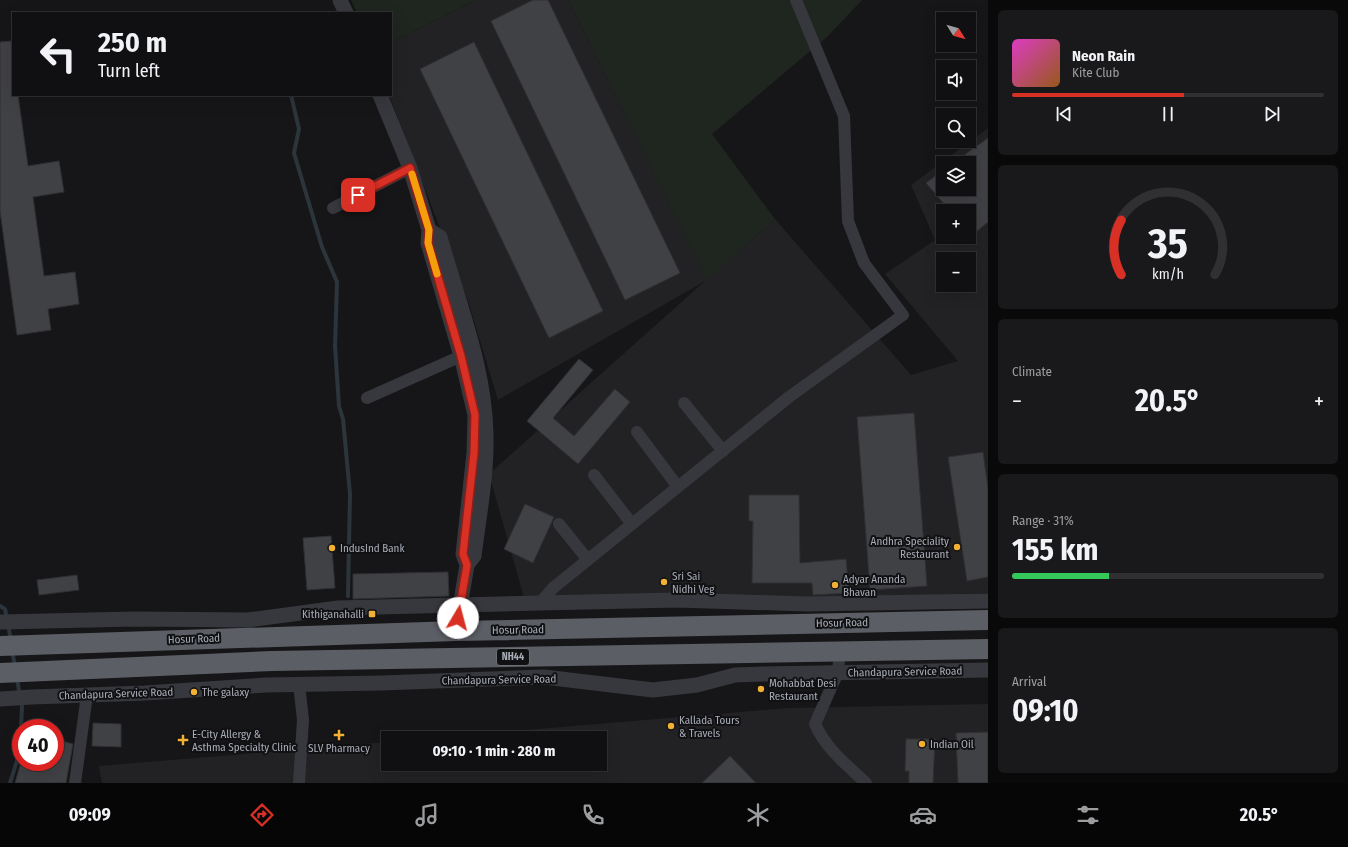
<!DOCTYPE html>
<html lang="en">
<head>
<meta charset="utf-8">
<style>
  :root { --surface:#101012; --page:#19191b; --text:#f1f3f6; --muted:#9c9d9f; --line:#303032; --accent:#d93025 }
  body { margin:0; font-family:"Fira Sans Condensed",sans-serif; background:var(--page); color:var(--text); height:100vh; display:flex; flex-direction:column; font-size:15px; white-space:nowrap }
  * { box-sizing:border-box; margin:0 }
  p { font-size:13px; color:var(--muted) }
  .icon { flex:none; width:22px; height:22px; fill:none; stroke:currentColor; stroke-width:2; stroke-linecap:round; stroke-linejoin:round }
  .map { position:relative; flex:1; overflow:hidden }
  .drawer { display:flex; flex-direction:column; gap:10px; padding:10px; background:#09090a; width:360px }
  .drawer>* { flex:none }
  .hud { position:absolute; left:12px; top:12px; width:380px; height:84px; border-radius:0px; box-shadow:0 4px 16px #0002,0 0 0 1px var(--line); background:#101012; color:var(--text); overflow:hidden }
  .needle { width:26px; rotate:127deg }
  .controls { position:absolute; left:936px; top:12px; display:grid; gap:8px }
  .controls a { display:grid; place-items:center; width:40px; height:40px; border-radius:0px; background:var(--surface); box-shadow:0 4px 16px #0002,0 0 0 1px var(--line); font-size:20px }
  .speed { position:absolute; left:12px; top:719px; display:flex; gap:8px; font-size:20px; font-weight:700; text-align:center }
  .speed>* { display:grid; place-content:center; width:52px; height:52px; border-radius:50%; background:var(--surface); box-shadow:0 4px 16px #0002,0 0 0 1px var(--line); line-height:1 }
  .speed .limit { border:6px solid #d22; background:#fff; color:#111 }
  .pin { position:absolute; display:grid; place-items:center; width:34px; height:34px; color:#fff; margin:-17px; border-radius:8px; box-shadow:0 2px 6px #0006 }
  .me { position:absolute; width:44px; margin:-22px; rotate:8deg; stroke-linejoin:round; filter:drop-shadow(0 0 3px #0008) }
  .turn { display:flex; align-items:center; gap:14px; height:84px; padding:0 20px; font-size:18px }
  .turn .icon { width:52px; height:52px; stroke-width:2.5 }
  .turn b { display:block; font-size:28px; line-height:34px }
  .big { font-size:30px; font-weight:700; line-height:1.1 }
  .drawer .tile { flex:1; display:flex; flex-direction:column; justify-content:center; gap:6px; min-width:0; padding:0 14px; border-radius:6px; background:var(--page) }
  .drawer .dial { align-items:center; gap:0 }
  .dial svg { height:104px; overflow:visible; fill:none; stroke:var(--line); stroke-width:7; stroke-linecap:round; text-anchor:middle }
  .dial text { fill:var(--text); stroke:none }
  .song { display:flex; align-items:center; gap:12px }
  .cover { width:48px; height:48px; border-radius:6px; background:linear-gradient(135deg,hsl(310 70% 55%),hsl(30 70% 35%)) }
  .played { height:4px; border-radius:2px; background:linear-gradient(90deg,var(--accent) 55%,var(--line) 55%) }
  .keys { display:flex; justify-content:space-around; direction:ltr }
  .heat { display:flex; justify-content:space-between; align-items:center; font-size:22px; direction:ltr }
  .charge { height:6px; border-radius:3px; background:linear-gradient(90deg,#34c759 31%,var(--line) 0) }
  .trip { position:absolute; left:381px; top:731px; width:226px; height:40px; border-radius:0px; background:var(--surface); box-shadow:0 4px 16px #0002,0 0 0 1px var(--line); font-weight:700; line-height:40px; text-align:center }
  .dock { display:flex; height:64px; justify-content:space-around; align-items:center; background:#060607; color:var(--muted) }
  .dock .icon { width:28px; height:28px }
  .dock .selected { color:var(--accent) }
  .dock b { font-size:18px; color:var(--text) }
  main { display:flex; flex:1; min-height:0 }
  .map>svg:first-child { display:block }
</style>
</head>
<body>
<main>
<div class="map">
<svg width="988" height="783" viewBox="0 0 988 783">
  <rect width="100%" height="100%" fill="#161618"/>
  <!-- built -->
  <path fill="#222225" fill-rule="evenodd" d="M475,0H568L707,279L775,219L911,375L958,361L885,274L935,240L911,185L988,128V593L527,608L489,474L705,281L498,400L468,301L389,95H391V43ZM943,163H969V189H943ZM943,211H969V237H943ZM943,259H969V285H943Z
    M988,704V783H102L99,766L388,742V764H600V738H432L789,708Z"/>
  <!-- green -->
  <path fill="#1e261f" d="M351,0H475L391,43V13H357Z
    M568,0H862L828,36L712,134L775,219L707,280Z"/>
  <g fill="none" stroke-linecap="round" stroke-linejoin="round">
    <!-- stream -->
    <path stroke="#2c353c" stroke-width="4" d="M291,95L299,129L294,153L322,247L337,282L335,346L339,406L343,419L350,494L348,596
      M0,606L5,609L7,619
      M8,625L11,640
      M12,651L15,666
      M17,679L22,707L21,728
      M10,783L20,751L21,736"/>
  </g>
  <!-- building -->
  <path fill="#404145" stroke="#303034" d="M533,0H548L680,273L625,300L491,21Z
    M11,41L13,56V95H18L28,166L59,161L64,192L33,197L44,276L75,272L79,304L48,309L51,330L17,335L0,211V42Z
    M474,42L603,311L549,338L420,69Z
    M988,138V222L969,238V211H950L926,183L943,170V189H969V163H953Z
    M579,359L593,370L553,418L574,436L615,389L630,402L578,464L527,421Z
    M914,413L927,586L870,590L857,417Z
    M983,452L988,488V577L967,581L948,457Z
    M749,495H799L800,563L846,559L849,593L813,595L812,583H752L753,521H749Z
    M525,504L554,517L533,563L504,549Z
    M331,536L335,588L307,590L303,538Z
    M448,572L449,596L353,599V574Z
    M77,575L79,590L39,595L37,580Z
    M93,723L121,724V747L92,746Z
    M988,732V783H958L956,733Z
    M55,739L73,744L66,783H15L21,762H55Z
    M906,739H935L933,783H909V771H905Z
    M730,756L756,783H702Z"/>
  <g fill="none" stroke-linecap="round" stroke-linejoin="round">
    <!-- minor -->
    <path stroke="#37383d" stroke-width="12" d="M333,208L410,168
      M367,398L468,353
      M684,403L723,451
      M637,432L678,487
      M594,475L632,524
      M559,524L588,560
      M540,603L553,588L789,397L903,315L864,263L848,221L844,116L796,0
      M840,651L838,672L815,724C826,749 847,765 866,783
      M75,783L87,695
      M299,783L303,720L299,684"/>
    <!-- tertiary -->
    <path stroke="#37383d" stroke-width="15" d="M340,0L346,13
      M380,95L410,168L429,230L428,243L461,356L475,415L474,453L463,554L467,565L456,631
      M429,230L440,237C458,302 485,367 486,435C487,475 479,516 474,556L467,565
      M0,622L135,619L248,620L338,608L540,603L677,600L807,604L988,601
      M0,699L32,697L145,693L266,685L382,683L544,677L653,690L697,685L735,675L763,674L988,670"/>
    <!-- trunk -->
    <path stroke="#5b5e65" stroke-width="20" d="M0,646L456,631L988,620
      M0,673L272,661L988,649"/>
  </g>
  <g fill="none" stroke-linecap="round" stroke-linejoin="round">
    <!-- route casing -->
    <g stroke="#8d1f18" stroke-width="10">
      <path id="route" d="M358,195L410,168L429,230L428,243L461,356L475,415L474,453L463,554L467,565L458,618"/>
    </g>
    <!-- route -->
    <use href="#route" stroke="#d93025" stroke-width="7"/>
    <!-- slow -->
    <path stroke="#f59e0b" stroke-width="7" d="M412,174L429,230L428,243L437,274"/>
  </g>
  <!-- markers -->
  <g fill="#f2b134" stroke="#111113" stroke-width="1.5">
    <circle cx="957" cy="547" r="4"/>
    <circle cx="332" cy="548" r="4"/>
    <circle cx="664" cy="582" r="4"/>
    <circle cx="835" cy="585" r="4"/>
    <rect x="368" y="610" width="8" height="8" rx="2"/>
    <circle cx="761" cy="689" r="4"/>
    <circle cx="194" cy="692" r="4"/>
    <circle cx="671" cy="726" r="4"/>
    <path d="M337 729h4v4h4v4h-4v4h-4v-4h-4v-4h4z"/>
    <path d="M181 734h4v4h4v4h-4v4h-4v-4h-4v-4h4z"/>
    <circle cx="922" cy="744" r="4"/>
  </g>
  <g text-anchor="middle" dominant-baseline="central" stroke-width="4" stroke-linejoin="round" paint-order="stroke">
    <!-- shield labels -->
    <rect fill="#111113" stroke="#7b7e86" stroke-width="1" x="497" y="649" width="32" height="16" rx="3"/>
    <g font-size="10" font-weight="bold" fill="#a8adb8">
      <text x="513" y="657">NH44</text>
    </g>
    <!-- poi labels -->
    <g font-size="11" fill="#a8adb8" stroke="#111113" text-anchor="start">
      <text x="949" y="541" text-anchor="end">Andhra Speciality<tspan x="949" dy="13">Restaurant</tspan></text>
      <text x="340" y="548">IndusInd Bank</text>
      <text x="672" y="576">Sri Sai<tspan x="672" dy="13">Nidhi Veg</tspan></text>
      <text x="843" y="579">Adyar Ananda<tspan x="843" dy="13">Bhavan</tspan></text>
      <text x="364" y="614" text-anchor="end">Kithiganahalli</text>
      <text x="769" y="683">Mohabbat Desi<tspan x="769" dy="13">Restaurant</tspan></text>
      <text x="202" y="692">The galaxy</text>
      <text x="679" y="720">Kallada Tours<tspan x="679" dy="13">&amp; Travels</tspan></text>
      <text x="192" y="734">E-City Allergy &amp;<tspan x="192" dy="13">Asthma Specialty Clinic</tspan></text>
      <text x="930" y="744">Indian Oil</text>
      <text x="339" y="748" text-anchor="middle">SLV Pharmacy</text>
    </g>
    <!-- street labels -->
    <g font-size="11" fill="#a8adb8" stroke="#111113">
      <text transform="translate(842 623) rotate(-1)">Hosur Road</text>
      <text transform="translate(518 630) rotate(-1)">Hosur Road</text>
      <text transform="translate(194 639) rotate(-2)">Hosur Road</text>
      <text transform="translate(905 672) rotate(-1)">Chandapura Service Road</text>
      <text transform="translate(499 680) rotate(-1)">Chandapura Service Road</text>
      <text transform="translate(116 694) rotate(-2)">Chandapura Service Road</text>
    </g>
  </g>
</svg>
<div class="controls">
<a><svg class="needle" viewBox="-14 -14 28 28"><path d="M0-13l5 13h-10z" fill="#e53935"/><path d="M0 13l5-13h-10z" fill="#9c9d9f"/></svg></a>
<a><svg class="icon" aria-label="sound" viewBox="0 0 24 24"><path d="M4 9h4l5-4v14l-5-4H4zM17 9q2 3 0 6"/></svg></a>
<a><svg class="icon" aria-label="search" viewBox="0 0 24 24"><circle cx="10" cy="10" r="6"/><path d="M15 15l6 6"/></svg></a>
<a><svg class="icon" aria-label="layers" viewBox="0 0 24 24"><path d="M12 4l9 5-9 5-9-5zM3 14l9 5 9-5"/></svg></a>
<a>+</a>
<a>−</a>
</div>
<div class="speed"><div class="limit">40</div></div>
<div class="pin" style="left:358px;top:195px;background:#d93025"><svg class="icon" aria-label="arrive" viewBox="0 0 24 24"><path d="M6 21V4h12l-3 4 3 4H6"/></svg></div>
<svg class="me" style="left:458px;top:618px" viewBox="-20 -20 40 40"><circle r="19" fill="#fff"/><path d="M0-13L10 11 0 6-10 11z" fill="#d93025"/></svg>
<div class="trip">09:10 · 1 min · 280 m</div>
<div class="hud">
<div class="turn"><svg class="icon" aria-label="left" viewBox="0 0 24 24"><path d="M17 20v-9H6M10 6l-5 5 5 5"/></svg><div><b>250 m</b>Turn left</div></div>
</div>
</div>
<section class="drawer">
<div class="tile">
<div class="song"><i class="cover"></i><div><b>Neon Rain</b><p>Kite Club</p></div></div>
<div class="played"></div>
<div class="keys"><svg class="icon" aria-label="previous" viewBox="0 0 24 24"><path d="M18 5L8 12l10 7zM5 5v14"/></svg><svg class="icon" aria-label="pause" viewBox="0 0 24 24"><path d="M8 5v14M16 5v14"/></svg><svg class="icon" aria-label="next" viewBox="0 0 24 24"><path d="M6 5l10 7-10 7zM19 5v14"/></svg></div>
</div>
<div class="tile dial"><svg viewBox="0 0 100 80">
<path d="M14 69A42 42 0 1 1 86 69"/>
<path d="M14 69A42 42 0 0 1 14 27" stroke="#d93025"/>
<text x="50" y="56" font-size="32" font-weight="700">35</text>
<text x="50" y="72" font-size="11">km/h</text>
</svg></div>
<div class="tile"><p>Climate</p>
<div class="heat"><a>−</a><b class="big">20.5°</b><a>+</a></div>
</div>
<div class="tile"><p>Range · 31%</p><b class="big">155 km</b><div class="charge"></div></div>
<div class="tile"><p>Arrival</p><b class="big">09:10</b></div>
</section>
</main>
<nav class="dock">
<b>09:09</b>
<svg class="icon selected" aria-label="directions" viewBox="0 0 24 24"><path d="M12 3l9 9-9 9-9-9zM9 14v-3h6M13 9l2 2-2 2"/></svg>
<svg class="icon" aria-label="music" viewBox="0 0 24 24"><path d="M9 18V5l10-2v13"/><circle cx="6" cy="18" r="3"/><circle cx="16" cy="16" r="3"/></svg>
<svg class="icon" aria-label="phone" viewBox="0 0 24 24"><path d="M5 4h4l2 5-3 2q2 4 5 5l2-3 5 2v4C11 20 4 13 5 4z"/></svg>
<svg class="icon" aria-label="climate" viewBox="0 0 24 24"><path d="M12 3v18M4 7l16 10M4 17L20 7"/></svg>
<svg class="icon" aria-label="car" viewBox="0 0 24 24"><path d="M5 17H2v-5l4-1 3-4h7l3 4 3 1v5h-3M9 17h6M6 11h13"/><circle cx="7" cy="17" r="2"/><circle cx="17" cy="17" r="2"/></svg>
<svg class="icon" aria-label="filters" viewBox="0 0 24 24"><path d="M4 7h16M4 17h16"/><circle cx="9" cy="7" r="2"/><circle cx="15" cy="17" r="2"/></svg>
<b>20.5°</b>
</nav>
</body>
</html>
